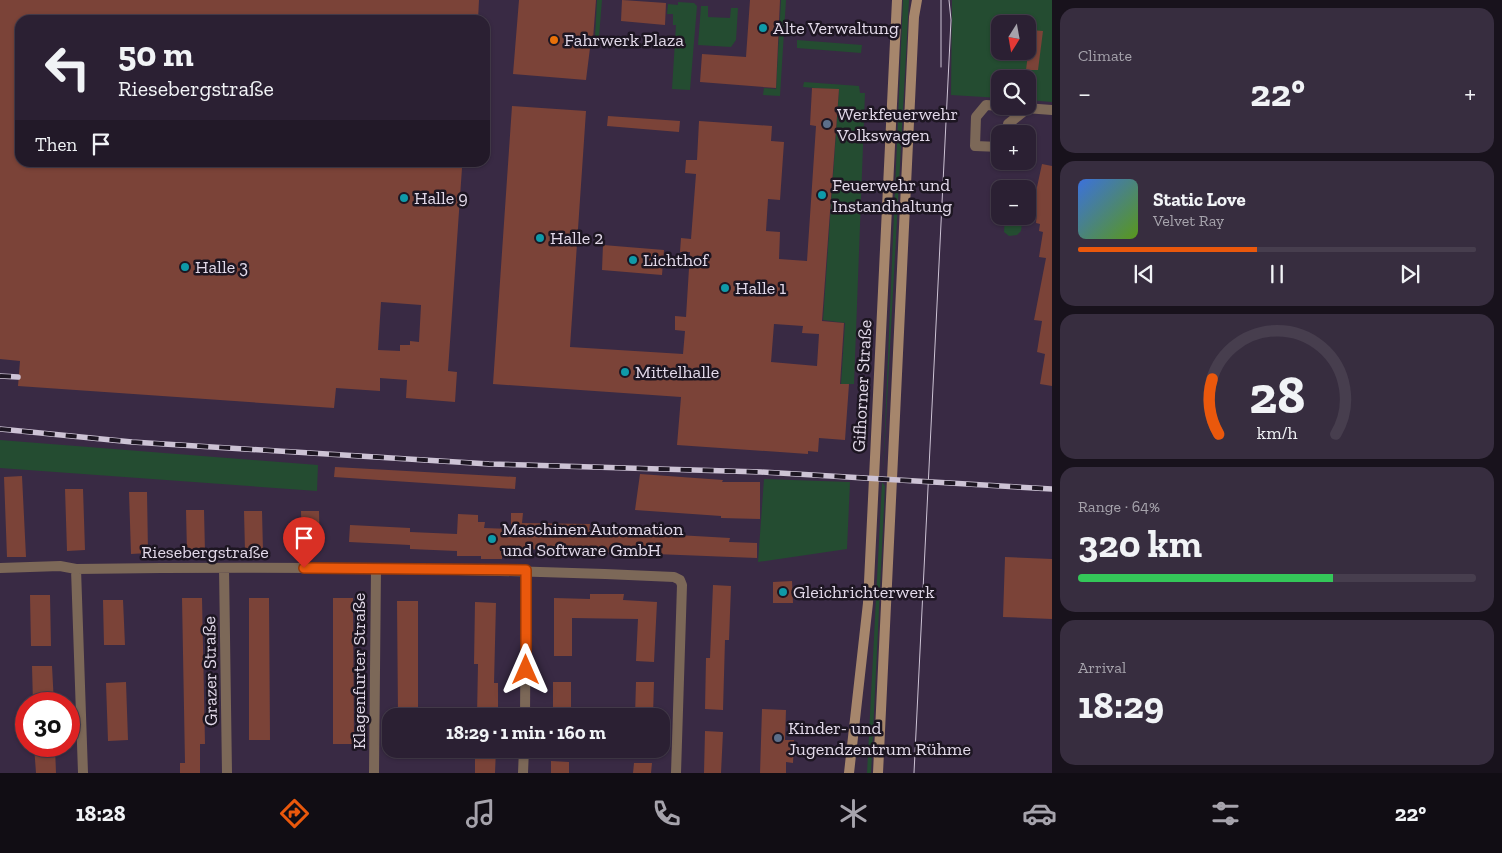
<!DOCTYPE html>
<html lang="en">
<head>
<meta charset="utf-8">
<style>
  :root { --surface:#2b2033; --page:#372d3f; --text:#f1f3f6; --muted:#a6a3ac; --line:#473e4e; --accent:#ea580c }
  body { margin:0; font-family:"Zilla Slab",serif; background:var(--page); color:var(--text); height:100vh; display:flex; flex-direction:column; font-size:19px; white-space:nowrap }
  * { box-sizing:border-box; margin:0 }
  p { font-size:16px; color:var(--muted) }
  .icon { flex:none; width:28px; height:28px; fill:none; stroke:currentColor; stroke-width:2; stroke-linecap:round; stroke-linejoin:round }
  .map { position:relative; flex:1; overflow:hidden }
  .side { display:flex; flex-direction:column; gap:8px; padding:8px; background:#18121c; width:450px }
  .side>* { flex:none }
  .top-card { position:absolute; left:15px; top:15px; width:475px; height:152px; border-radius:15px; box-shadow:0 1px 4px #0004,0 0 0 1px var(--line); background:#2b2033; color:var(--text); overflow:hidden }
  .needle { width:32px; rotate:191deg }
  .tools { position:absolute; left:991px; top:15px; display:grid; gap:10px }
  .tools a { display:grid; place-items:center; width:45px; height:45px; border-radius:10px; background:var(--surface); box-shadow:0 1px 4px #0004,0 0 0 1px var(--line); font-size:25px }
  .speed { position:absolute; left:15px; top:692px; display:flex; gap:10px; font-size:25px; font-weight:700; text-align:center }
  .speed>* { display:grid; place-content:center; width:65px; height:65px; border-radius:50%; background:var(--surface); box-shadow:0 1px 4px #0004,0 0 0 1px var(--line); line-height:1 }
  .speed .limit { border:8px solid #d22; background:#fff; color:#111 }
  .pin { position:absolute; display:grid; place-items:center; width:42px; height:42px; color:#fff; margin:-51px -21px; border-radius:50% 50% 50% 0; rotate:-45deg; box-shadow:0 0 5px #0007 }
  .pin .icon { rotate:45deg }
  .me { position:absolute; width:55px; margin:-28px; rotate:0deg; stroke-linejoin:round; filter:drop-shadow(0 0 4px #0008) }
  .turn { display:flex; align-items:center; gap:18px; height:105px; padding:0 20px; font-size:22px }
  .turn .icon { width:65px; height:65px; stroke-width:2.5 }
  .turn b { display:block; font-size:35px; line-height:42px }
  .then { display:flex; align-items:center; height:48px; padding:0 20px; background:#0003; gap:10px; font-size:19px }
  .big { font-size:38px; font-weight:700; line-height:1.1 }
  .side .widget { flex:1; display:flex; flex-direction:column; justify-content:center; gap:8px; min-width:0; padding:0 18px; border-radius:15px; background:var(--page) }
  .side .dial { align-items:center; gap:0 }
  .dial svg { height:130px; overflow:visible; fill:none; stroke:var(--line); stroke-width:7; stroke-linecap:round; text-anchor:middle }
  .dial text { fill:var(--text); stroke:none }
  .song { display:flex; align-items:center; gap:15px }
  .cover { width:60px; height:60px; border-radius:8px; background:linear-gradient(135deg,hsl(220 70% 55%),hsl(90 70% 35%)) }
  .played { height:5px; border-radius:2px; background:linear-gradient(90deg,var(--accent) 45%,var(--line) 45%) }
  .keys { display:flex; justify-content:space-around; direction:ltr }
  .heat { display:flex; justify-content:space-between; align-items:center; font-size:28px; direction:ltr }
  .charge { height:8px; border-radius:4px; background:linear-gradient(90deg,#34c759 64%,var(--line) 0) }
  .trip { position:absolute; left:382px; top:708px; width:288px; height:50px; border-radius:15px; background:var(--surface); box-shadow:0 1px 4px #0004,0 0 0 1px var(--line); font-weight:700; line-height:50px; text-align:center }
  .tabs { display:flex; height:80px; justify-content:space-around; align-items:center; background:#110d14; color:var(--muted) }
  .tabs .icon { width:35px; height:35px }
  .tabs .active { color:var(--accent) }
  .tabs b { font-size:22px; color:var(--text) }
  main { display:flex; flex:1; min-height:0 }
  .map>svg:first-child { display:block }
</style>
</head>
<body>
<main>
<div class="map">
<svg width="1052" height="773" viewBox="0 0 1052 773">
  <rect width="100%" height="100%" fill="#392a44"/>
  <!-- green -->
  <path fill="#244c31" fill-rule="evenodd" d="M597,0H602L599,37H595Z
    M781,0H786L780,96L763,95L764,88L776,89Z
    M903,0H909L883,475Z
    M952,0H1052V102L1028,100V79H1000V98L951,95ZM1000,24H1028V51H1000Z
    M678,2L694,3L697,6L690,90L672,89L676,25H673V14H667L668,4L678,5Z
    M701,6H708V17L730,18L731,8H738L736,40L731,47L698,45Z
    M797,40L862,45L861,53L797,48Z
    M804,82L859,86L860,93H865L854,384H841L845,323L823,320L839,90L803,87Z
    M1005,216H1023L1021,231L1017,235L1009,236L1004,232Z
    M0,440L318,465L317,491L0,468Z
    M764,479L850,482L847,549L758,562Z
    M882,482L885,486L872,753L871,773H867Z"/>
  <!-- building -->
  <path fill="#7b4338" fill-rule="evenodd" d="M0,0H479L478,20H20V162H376L462,168L448,371L457,372L455,402L406,398L407,380L380,378V391L336,388L334,408L18,386L20,361L0,359ZM381,302L421,305L419,342L410,341V345H400V351L378,350Z
    M519,0H596L593,39L591,40L586,80L513,74Z
    M622,0L666,3L665,25L621,21Z
    M750,0H780L776,88L700,82L702,54L746,57Z
    M1031,30L1043,31L1038,70H1026Z
    M812,88L839,89L822,321L844,323L840,384H849L845,440L819,438L818,452L808,451V454L677,445L681,397L493,384L512,106L586,111L570,347L683,354L685,331L675,330V316L686,317L690,252H680L681,238L691,239L696,174L685,173L686,160H697L699,121L772,126L771,141L784,142L780,200L768,199L766,231L780,232L779,259L807,261L816,126L810,125ZM774,324L803,326L802,333L819,334L817,366L771,362Z
    M608,116L680,121L679,132L607,126Z
    M1042,164L1052,166V386L1040,384L1045,354L1037,352L1042,321L1034,320L1046,258L1039,257L1043,232L1039,231L1040,224L1036,223L1037,211L1032,210Z
    M603,245L664,250L662,275L602,270Z
    M335,467L516,477L515,489L334,477Z
    M640,474L723,480L722,482H760V519L721,518V516L635,510Z
    M22,476L26,557H7L4,477Z
    M65,489H83L85,550L67,551Z
    M129,492H147L148,553L131,554Z
    M186,510H204L205,552H187Z
    M244,511H262L263,551H245Z
    M301,511H319L320,552L302,551Z
    M511,513H523L522,523L590,524L589,530L730,538L729,542L757,543V558L502,548V559H481V556H457V551L410,549V545L349,542L350,525L410,528V532L457,534L458,514L478,515V522H485L484,528L511,529Z
    M1005,557L1052,559V619L1003,617Z
    M792,581L793,603H773V582Z
    M713,585L731,586L729,640H725L723,710L705,709L706,658H710Z
    M590,594H624L623,600L657,602L654,662L636,661L638,619L572,618V656H554V598L590,599Z
    M30,595H50L51,646H31Z
    M182,598H202L205,744H200V773H180V763H185Z
    M249,598H269L270,740H249Z
    M333,598H353L354,744H333Z
    M103,600H123L125,645H104Z
    M397,601H418V716H398Z
    M475,602L496,603L494,683H498V716H477L478,664H474Z
    M32,666H52L54,704H33Z
    M126,682L128,740L108,741L106,683Z
    M553,682H571V716H553Z
    M636,682H654L653,716H635Z
    M762,709L786,710L785,740H794L793,763L786,762V773H760Z
    M705,731L723,732L721,773H704Z
    M34,746H55L56,773H36Z
    M475,749H496L495,773H475Z
    M551,761L569,762V773H551Z
    M634,763H652L651,773H633Z"/>
  <g fill="none" stroke-linecap="round" stroke-linejoin="round">
    <!-- minor -->
    <path stroke="#7c6858" stroke-width="10" d="M1000,106L986,105L976,117L975,146L1000,147
      M1001,106L1052,110
      M1007,134L1008,124L1028,108
      M0,568L60,566L76,569C275,566 475,568 674,577L680,580L682,585L676,773
      M224,568L227,773
      M76,569L83,773
      M525,716L526,571
      M374,773L376,569
      M523,773L524,749"/>
    <!-- secondary -->
    <path stroke="#a6866c" stroke-width="10" d="M849,773L868,603L897,0
      M878,773L914,17L917,0"/>
    <!-- tram -->
    <path stroke="#cdc3d5" stroke-width="1" d="M941,0V67
      M914,773L951,20L949,0"/>
    <!-- rail casing -->
    <g stroke="#cdc3d5" stroke-width="5.5">
      <path id="rail" d="M0,376L18,377
        M0,429L132,442L489,464L761,472L1052,489"/>
    </g>
    <!-- rail -->
    <use href="#rail" stroke="#1d1622" stroke-width="4" stroke-dasharray="11" stroke-linecap="butt"/>
  </g>
  <g fill="none" stroke-linecap="round" stroke-linejoin="round">
    <!-- route casing -->
    <g stroke="#983908" stroke-width="12">
      <path id="route" d="M304,568L526,570V670"/>
    </g>
    <!-- route -->
    <use href="#route" stroke="#ea580c" stroke-width="9"/>
  </g>
  <!-- markers -->
  <g fill="#0f9aa8" stroke="#1d1622" stroke-width="2">
    <circle cx="763" cy="28" r="5"/>
    <circle cx="822" cy="195" r="5"/>
    <circle cx="404" cy="198" r="5"/>
    <circle cx="540" cy="238" r="5"/>
    <circle cx="633" cy="260" r="5"/>
    <circle cx="185" cy="267" r="5"/>
    <circle cx="725" cy="288" r="5"/>
    <circle cx="625" cy="372" r="5"/>
    <circle cx="492" cy="539" r="5"/>
    <circle cx="783" cy="592" r="5"/>
  </g>
  <circle fill="#e8710a" stroke="#1d1622" stroke-width="2" cx="554" cy="40" r="5"/>
  <g fill="#5c6f8a" stroke="#1d1622" stroke-width="2">
    <circle cx="827" cy="124" r="5"/>
    <circle cx="778" cy="738" r="5"/>
  </g>
  <g text-anchor="middle" dominant-baseline="central" stroke-width="5" stroke-linejoin="round" paint-order="stroke">
    <!-- poi labels -->
    <g font-size="18" fill="#e2d9e9" stroke="#1d1622" text-anchor="start">
      <text x="773" y="28">Alte Verwaltung</text>
      <text x="564" y="40">Fahrwerk Plaza</text>
      <text x="837" y="114">Werkfeuerwehr<tspan x="837" dy="21">Volkswagen</tspan></text>
      <text x="832" y="185">Feuerwehr und<tspan x="832" dy="21">Instandhaltung</tspan></text>
      <text x="414" y="198">Halle 9</text>
      <text x="550" y="238">Halle 2</text>
      <text x="643" y="260">Lichthof</text>
      <text x="195" y="267">Halle 3</text>
      <text x="735" y="288">Halle 1</text>
      <text x="635" y="372">Mittelhalle</text>
      <text x="502" y="529">Maschinen Automation<tspan x="502" dy="21">und Software GmbH</tspan></text>
      <text x="793" y="592">Gleichrichterwerk</text>
      <text x="788" y="728">Kinder- und<tspan x="788" dy="21">Jugendzentrum Rühme</tspan></text>
    </g>
    <!-- street labels -->
    <g font-size="18" fill="#e2d9e9" stroke="#1d1622">
      <text transform="translate(862 386) rotate(-87)">Gifhorner Straße</text>
      <text x="205" y="552">Riesebergstraße</text>
      <text transform="translate(210 671) rotate(-91)">Grazer Straße</text>
      <text transform="translate(359 671) rotate(-90)">Klagenfurter Straße</text>
    </g>
  </g>
</svg>
<div class="tools">
<a><svg class="needle" viewBox="-14 -14 28 28"><path d="M0-13l5 13h-10z" fill="#e53935"/><path d="M0 13l5-13h-10z" fill="#a6a3ac"/></svg></a>
<a><svg class="icon" aria-label="search" viewBox="0 0 24 24"><circle cx="10" cy="10" r="6"/><path d="M15 15l6 6"/></svg></a>
<a>+</a>
<a>−</a>
</div>
<div class="speed"><div class="limit">30</div></div>
<div class="pin" style="left:304px;top:568px;background:#d93025"><svg class="icon" aria-label="arrive" viewBox="0 0 24 24"><path d="M6 21V4h12l-3 4 3 4H6"/></svg></div>
<svg class="me" style="left:526px;top:670px" viewBox="-20 -20 40 40"><path d="M0-17L14 15 0 8-14 15z" fill="#ea580c" stroke="#fff" stroke-width="4"/></svg>
<div class="trip">18:29 · 1 min · 160 m</div>
<div class="top-card">
<div class="turn"><svg class="icon" aria-label="left" viewBox="0 0 24 24"><path d="M17 20v-9H6M10 6l-5 5 5 5"/></svg><div><b>50 m</b>Riesebergstraße</div></div>
<div class="then">Then<svg class="icon" aria-label="arrive" viewBox="0 0 24 24"><path d="M6 21V4h12l-3 4 3 4H6"/></svg></div>
</div>
</div>
<section class="side">
<div class="widget"><p>Climate</p>
<div class="heat"><a>−</a><b class="big">22°</b><a>+</a></div>
</div>
<div class="widget">
<div class="song"><i class="cover"></i><div><b>Static Love</b><p>Velvet Ray</p></div></div>
<div class="played"></div>
<div class="keys"><svg class="icon" aria-label="previous" viewBox="0 0 24 24"><path d="M18 5L8 12l10 7zM5 5v14"/></svg><svg class="icon" aria-label="pause" viewBox="0 0 24 24"><path d="M8 5v14M16 5v14"/></svg><svg class="icon" aria-label="next" viewBox="0 0 24 24"><path d="M6 5l10 7-10 7zM19 5v14"/></svg></div>
</div>
<div class="widget dial"><svg viewBox="0 0 100 80">
<path d="M14 69A42 42 0 1 1 86 69"/>
<path d="M14 69A42 42 0 0 1 10 35" stroke="#ea580c"/>
<text x="50" y="56" font-size="32" font-weight="700">28</text>
<text x="50" y="72" font-size="11">km/h</text>
</svg></div>
<div class="widget"><p>Range · 64%</p><b class="big">320 km</b><div class="charge"></div></div>
<div class="widget"><p>Arrival</p><b class="big">18:29</b></div>
</section>
</main>
<nav class="tabs">
<b>18:28</b>
<svg class="icon active" aria-label="directions" viewBox="0 0 24 24"><path d="M12 3l9 9-9 9-9-9zM9 14v-3h6M13 9l2 2-2 2"/></svg>
<svg class="icon" aria-label="music" viewBox="0 0 24 24"><path d="M9 18V5l10-2v13"/><circle cx="6" cy="18" r="3"/><circle cx="16" cy="16" r="3"/></svg>
<svg class="icon" aria-label="phone" viewBox="0 0 24 24"><path d="M5 4h4l2 5-3 2q2 4 5 5l2-3 5 2v4C11 20 4 13 5 4z"/></svg>
<svg class="icon" aria-label="climate" viewBox="0 0 24 24"><path d="M12 3v18M4 7l16 10M4 17L20 7"/></svg>
<svg class="icon" aria-label="car" viewBox="0 0 24 24"><path d="M5 17H2v-5l4-1 3-4h7l3 4 3 1v5h-3M9 17h6M6 11h13"/><circle cx="7" cy="17" r="2"/><circle cx="17" cy="17" r="2"/></svg>
<svg class="icon" aria-label="filters" viewBox="0 0 24 24"><path d="M4 7h16M4 17h16"/><circle cx="9" cy="7" r="2"/><circle cx="15" cy="17" r="2"/></svg>
<b>22°</b>
</nav>
</body>
</html>
